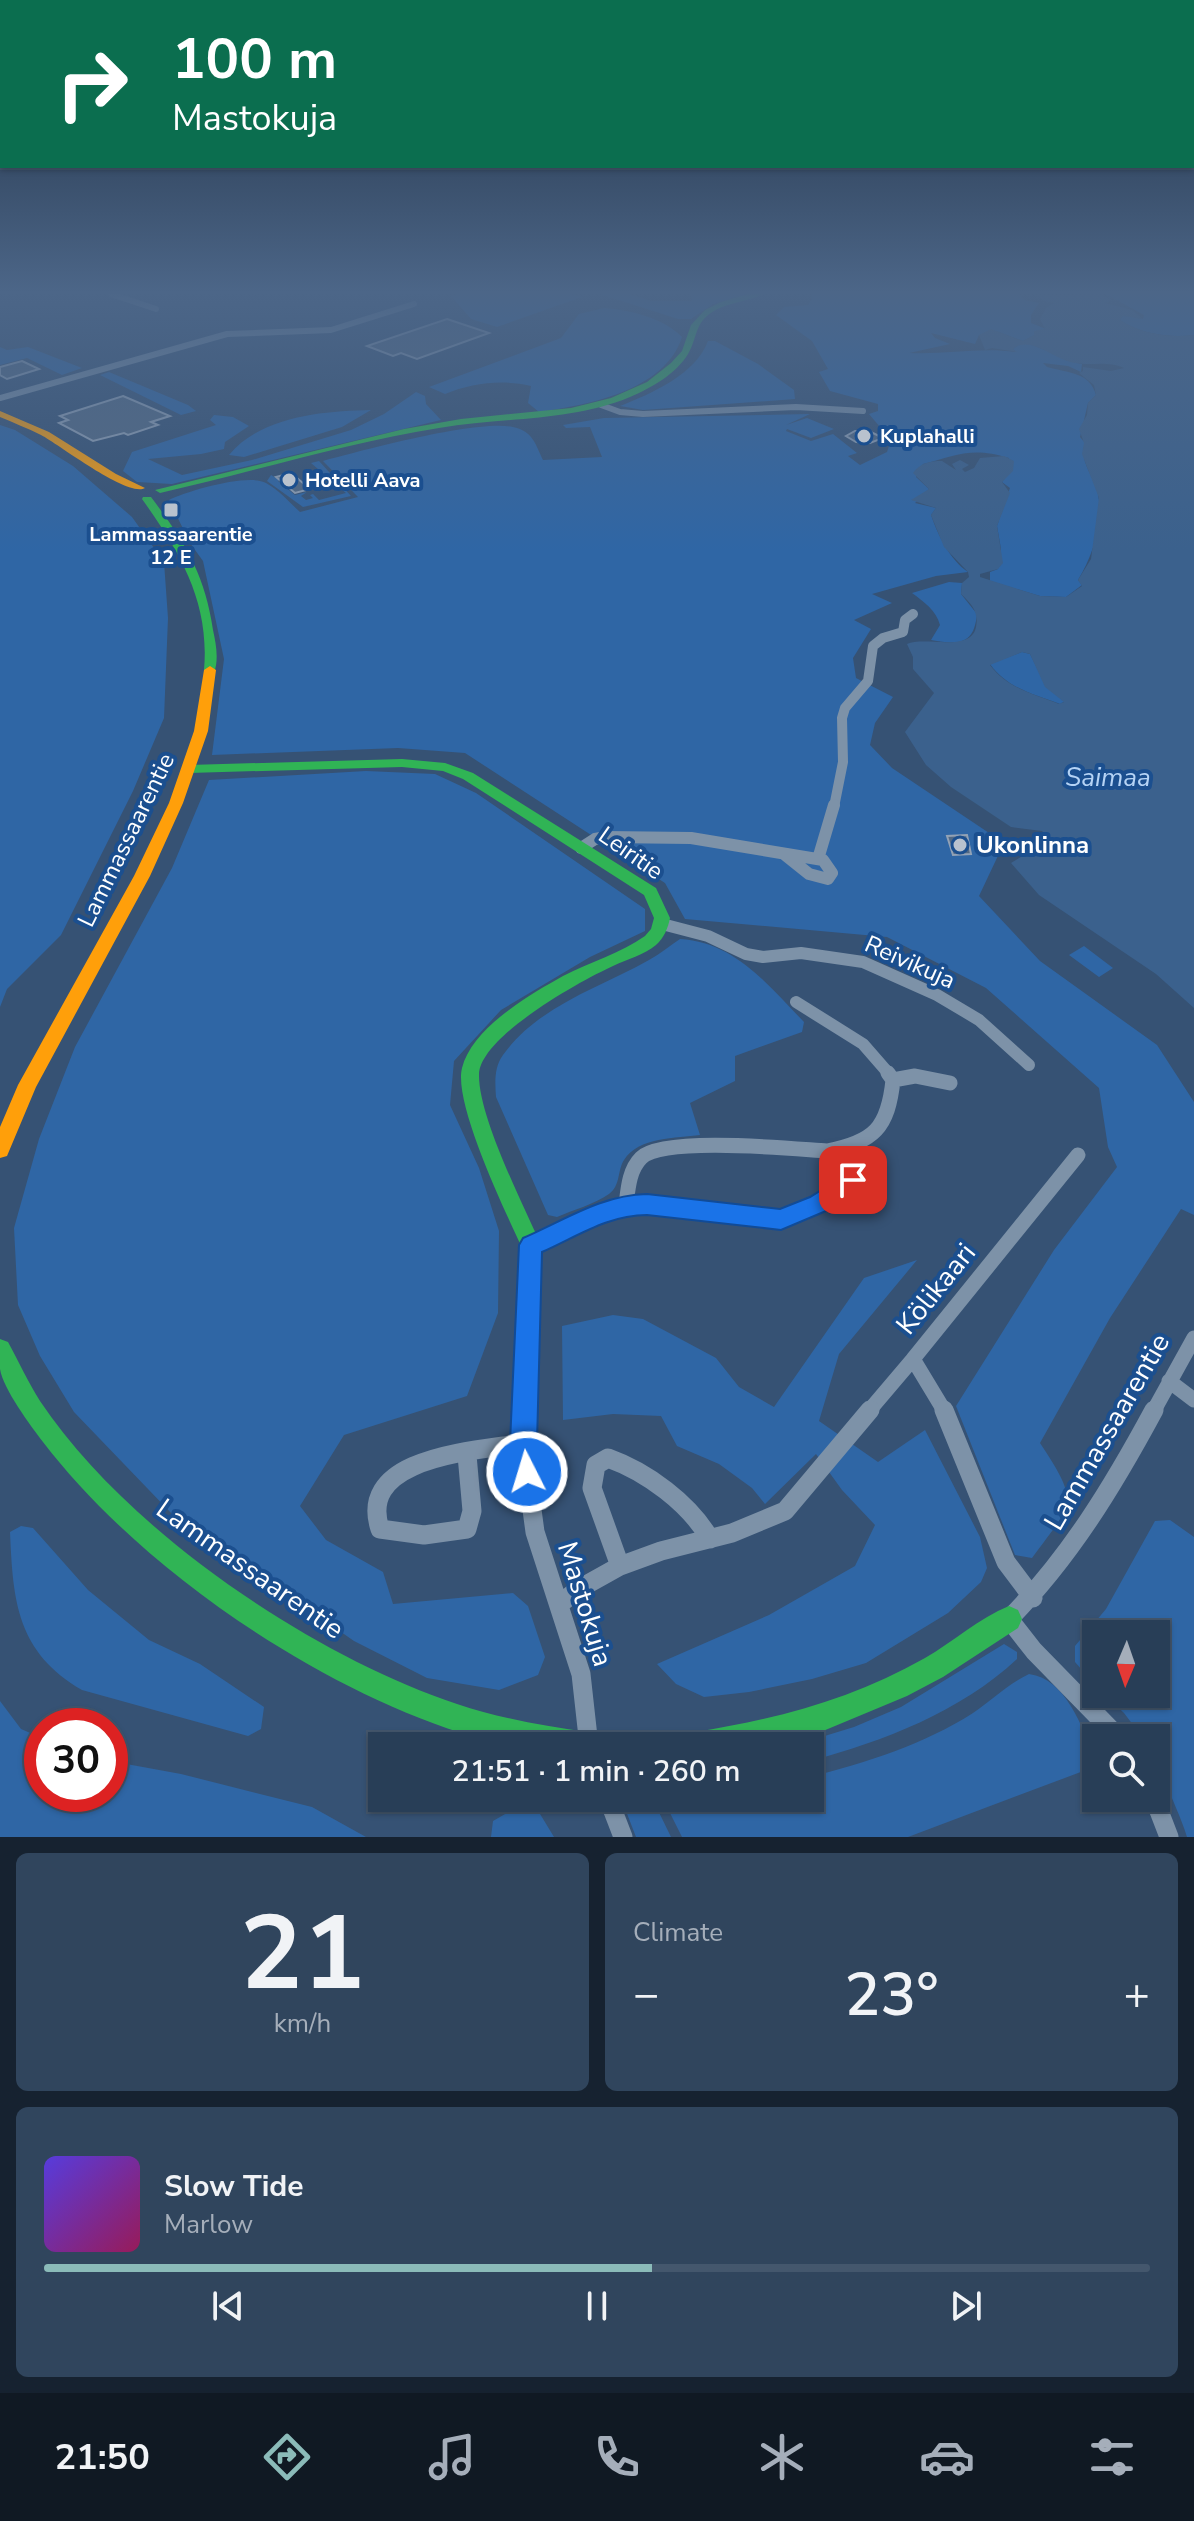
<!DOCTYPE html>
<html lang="en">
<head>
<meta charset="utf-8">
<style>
  :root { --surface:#283e57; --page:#30455d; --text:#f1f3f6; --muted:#a5aeba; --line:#44576d; --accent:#8bbbb9 }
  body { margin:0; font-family:"Nunito Sans",sans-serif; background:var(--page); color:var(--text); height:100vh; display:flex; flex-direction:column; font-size:30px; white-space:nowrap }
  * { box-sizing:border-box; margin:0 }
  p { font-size:26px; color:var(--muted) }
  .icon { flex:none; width:44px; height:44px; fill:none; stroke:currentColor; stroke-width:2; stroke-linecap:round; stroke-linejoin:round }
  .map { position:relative; height:1837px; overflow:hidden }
  .details { display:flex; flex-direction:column; gap:16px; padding:16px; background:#162230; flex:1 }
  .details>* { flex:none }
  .banner { position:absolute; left:0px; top:0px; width:1194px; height:168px; box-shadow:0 2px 6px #0004,0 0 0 2px var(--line); background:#0b6e4f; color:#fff; overflow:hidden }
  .needle { width:52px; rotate:182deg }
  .controls { position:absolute; left:1082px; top:1620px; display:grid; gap:16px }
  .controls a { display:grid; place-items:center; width:88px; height:88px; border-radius:0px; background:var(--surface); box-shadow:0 2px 6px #0004,0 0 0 2px var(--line); font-size:40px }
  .speed { position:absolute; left:24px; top:1708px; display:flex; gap:16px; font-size:40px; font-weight:700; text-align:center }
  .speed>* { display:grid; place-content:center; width:104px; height:104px; border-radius:50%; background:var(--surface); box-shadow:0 2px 6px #0004,0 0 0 2px var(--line); line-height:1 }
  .speed .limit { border:12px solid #d22; background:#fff; color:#111 }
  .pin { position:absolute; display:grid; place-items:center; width:68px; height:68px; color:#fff; margin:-34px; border-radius:16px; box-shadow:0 4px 12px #0006 }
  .me { position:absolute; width:88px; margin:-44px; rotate:355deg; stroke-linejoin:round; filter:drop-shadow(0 0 6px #0008) }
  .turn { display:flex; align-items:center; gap:28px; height:168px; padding:0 40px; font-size:36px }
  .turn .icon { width:104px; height:104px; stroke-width:2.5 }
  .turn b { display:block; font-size:56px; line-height:68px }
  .big { font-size:60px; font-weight:600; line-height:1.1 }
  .details .card { flex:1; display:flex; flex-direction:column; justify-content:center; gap:12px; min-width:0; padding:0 28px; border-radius:12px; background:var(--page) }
  .details .dial { align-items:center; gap:0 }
  .dial b { font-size:104px; line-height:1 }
  .song { display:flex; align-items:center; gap:24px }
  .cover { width:96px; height:96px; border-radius:12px; background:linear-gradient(135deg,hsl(250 70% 55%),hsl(330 70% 35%)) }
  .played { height:8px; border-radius:4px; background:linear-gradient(90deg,var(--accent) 55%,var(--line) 55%) }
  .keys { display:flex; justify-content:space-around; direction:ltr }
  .heat { display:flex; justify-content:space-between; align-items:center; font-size:44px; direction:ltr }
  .details .tiles { flex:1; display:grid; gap:16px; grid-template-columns:1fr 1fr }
  .card:last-child { grid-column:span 2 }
  .trip { position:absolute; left:368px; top:1732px; width:456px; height:80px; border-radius:0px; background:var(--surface); box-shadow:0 2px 6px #0004,0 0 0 2px var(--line); font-weight:600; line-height:80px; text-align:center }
  .dock { display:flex; height:128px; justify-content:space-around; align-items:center; background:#101923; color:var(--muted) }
  .dock .icon { width:56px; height:56px }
  .dock .current { color:var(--accent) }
  .dock b { font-size:36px; color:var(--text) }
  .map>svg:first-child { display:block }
</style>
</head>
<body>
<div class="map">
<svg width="1194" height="1837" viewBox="0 0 1194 1837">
  <rect width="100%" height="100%" fill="#365274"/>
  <!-- green -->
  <path fill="#2f66a5" d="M456,294H571L582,297L497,327L471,319L451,296Z
    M600,294H630L651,301H692L691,294H746L713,304L691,319H678Z
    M811,294H1018L1025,300L1039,303L1031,315V323L1046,329L1023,341L996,331L979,335L975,344L931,333L935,338L950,344L909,353C945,355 980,347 1015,352L1013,349C1016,347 1020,342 1024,342C1029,342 1069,362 1082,364L1081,372L1068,366L1043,363L1047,367C1068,373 1090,372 1096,395L1088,403L1080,437L1085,443C1079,460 1092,474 1097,490C1105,520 1093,555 1078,580L1082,585L1066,597L1040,596L990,581V572L998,569L1001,549L997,526L1010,488L1002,482L1007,476L1009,458C971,446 955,456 923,464L916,477L929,489L915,503L936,508L931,515C938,535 950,560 968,572L936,576L872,594L892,603L854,620L871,629L853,658L856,678L893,697L875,723L870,745L892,768L1004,843L979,896L1040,961L1157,1045L1194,1102V1215L1181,1209L1110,1318L1040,1443C1080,1504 1074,1501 1032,1558L1015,1555L956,1406L1054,1250L1117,1167L1108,1147L1099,1088L986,988L887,937L685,919L665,883L465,753L398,748L212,755L224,659L203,561L190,543L169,500C187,491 249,473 266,483C279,490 290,503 300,512L358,497L323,461C361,451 484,417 517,428C533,433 536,445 543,460L602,457L590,427L566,428L563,425L604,418L810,414L786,425L807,418L834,429L811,438L787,429L786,431L811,441L833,434L857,453L848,456L860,465L887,452L891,440L869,414L878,411V404L830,391L819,372L828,369L812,341L776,315L784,307L808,305L812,299Z
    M1106,294H1194V335C1169,338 1141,334 1120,320L1123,315L1143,319L1144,315Z
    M604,308C630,310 664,318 682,337C665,391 587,405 539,412L528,403L531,386C502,379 472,383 445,394L429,387L561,338L579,314Z
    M708,341H715L758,364L794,390L795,399L643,410L620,406C651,394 696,374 708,341Z
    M0,347L7,350L28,347L82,368L62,375L27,358L0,365Z
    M109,372L188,405L196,411L181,415L100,375Z
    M416,392L425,396L426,404L441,420L172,484L137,482L123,471L132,452L216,425L210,420L214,415L233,417L249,426L225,442L224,449L201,454L148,459L182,475L252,460L351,430L384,414Z
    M371,410L342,427L244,457L229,455C261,416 324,411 371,410Z
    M0,425L15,430L73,466L132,517L164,562L168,618L164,718L133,791L61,935L7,989L0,1007Z
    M319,461L351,496L303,507L267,481L271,475L280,480L278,481L295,495L307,492L301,496L306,500L313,498L310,495L313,494L319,500L346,493L311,463Z
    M949,582L962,583L961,594L977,614C974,645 959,645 931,640L940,625C936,610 924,602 912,593Z
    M1022,652L1030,654L1038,670L1065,701L1060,704C1033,694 1007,688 990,664Z
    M366,771L435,774L476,793L645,909V931L590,957L501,1010L454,1061L450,1105L479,1168L499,1231L498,1313L467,1396L344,1435L300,1506L326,1540L383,1572L393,1604L513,1593L528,1606L545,1657L538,1675L499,1690L427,1678L354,1641L173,1515L74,1412L40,1356L18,1305L14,1228L39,1139L75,1047L172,868L209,780Z
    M680,939C735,942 769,986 804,1022L802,1032L735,1056V1081L690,1103L700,1135C677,1138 638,1137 624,1160C617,1171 621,1185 609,1194C595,1204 573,1210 557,1217L548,1215L496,1097C495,1083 494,1067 503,1055C538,1006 599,988 649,960C660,954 669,946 680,939Z
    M1084,946L1113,968L1099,977L1069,955Z
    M917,1260L839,1354L819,1421L878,1462L925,1430L980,1537L987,1568L981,1582L948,1613L866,1663L812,1679L749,1692L704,1697L676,1684L657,1664L769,1615L855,1566L875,1525L842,1490L816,1454L765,1504L752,1488L719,1464L677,1446L661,1416L613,1414L563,1420L562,1326L613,1315L643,1319L716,1358L739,1387L774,1407L864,1278Z
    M1170,1520L1194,1537V1837H1187C1177,1804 1156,1772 1156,1738H1143L1124,1713L1104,1694H1156V1634H1096V1686L1075,1662V1646L1106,1609L1155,1521Z
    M21,1526L33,1528L88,1590L149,1640L200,1664L264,1707L261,1729L248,1736L82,1690C17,1652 13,1602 10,1532Z
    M1004,1644L1017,1652V1659C960,1712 884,1741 810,1761V1746H792L854,1727L901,1707Z
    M1029,1674C1067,1679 1081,1728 1096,1757V1770L1094,1767L908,1837H682L669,1811L671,1798H810V1777C865,1763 925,1744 973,1713C992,1700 1008,1684 1029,1674Z
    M0,1701L21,1729L42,1738V1794H110V1761L181,1774L312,1807L366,1837H0Z
    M621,1798H652L671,1837H636Z
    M534,1804L554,1837H491L493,1821L512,1810Z"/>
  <!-- water -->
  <path fill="#3b618d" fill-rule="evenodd" d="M1100,294L1111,300L1105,303L1132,310L1143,319L1123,316L1120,320C1141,334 1169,338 1194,335V1008L1156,974L1039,895L1011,863L1050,839L1042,831L1011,827L951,787L926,765L905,732L934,693L913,669V657L907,644C925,636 971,653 976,627C979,611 971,604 961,594L962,583L969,577L968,572L944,547L931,515L936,508L911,500L929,489L913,473C920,463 930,461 942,461L956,470L952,464L960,460L969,465L962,469L965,472L974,468L980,458L1004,456L1014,461L1013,471L1002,482L1010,493L997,526L1003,563L998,569L980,574V577L1040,596L1066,597L1082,586L1078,580L1091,559L1099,498L1082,454L1084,443L1079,429L1087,415L1088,403L1096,395L1094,385L1079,373L1083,371V367L1111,371L1124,368C1104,359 1087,368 1067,361C1049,355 1029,336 1013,349L1017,352L992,348L985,350L979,335L991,329L1023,341L1034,335V331L1045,329L1040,319L1046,308L1054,303L1044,301L1037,295ZM1022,652L1030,654L1045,687L1064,702L1059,704C1033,694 1007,688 990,665Z"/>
  <!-- building -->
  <path fill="#526984" stroke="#92a2b6" stroke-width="2" d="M447,319L489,333L417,359L401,353L393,356L367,346Z
    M22,361L39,369L7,379L0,375V367Z
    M123,396L170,416L151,422L158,425L128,435L124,433L93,441L59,423L68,420L60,416Z
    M855,431H869L883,438L870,443L856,442L846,436Z
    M291,473L310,489L295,493L276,477Z
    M967,835L971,854L953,855L947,836Z"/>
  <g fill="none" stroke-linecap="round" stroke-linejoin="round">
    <!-- street-far4 -->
    <path stroke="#7d92a8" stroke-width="6" d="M111,294L156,309
      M0,398L227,334L331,330L414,304
      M601,405L620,412L643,414L796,407L863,411"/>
    <!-- street-far3 -->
    <path stroke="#7d92a8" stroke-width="10" d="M834,807L843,762L842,718L845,708L868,681L873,646L883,638L903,632L905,620L913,614"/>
    <!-- street-far2 -->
    <path stroke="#7d92a8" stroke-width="12" d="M581,848L595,839L606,837L691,838L823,860L832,873L828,879L809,874L784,854
      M818,859L834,805
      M662,924L708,936L746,954L763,957L801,953L863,962L937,995L979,1020L1029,1065
      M796,1002L863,1044L890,1075"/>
    <!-- street-far1 -->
    <path stroke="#7d92a8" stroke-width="15" d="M888,1073L893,1080
      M626,1205C628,1189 629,1170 641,1158C663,1136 793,1149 827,1151C874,1142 888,1128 893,1080L915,1076L950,1083
      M1169,1381L1194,1400
      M524,1412L531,1245C570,1229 604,1208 647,1204L781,1220L818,1204L853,1180
      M868,1412L913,1359
      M945,1412L913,1359L1078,1155
      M1153,1412L1194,1338"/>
    <!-- street -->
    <path stroke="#7d92a8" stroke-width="19" d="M524,1410L523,1443L535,1532L581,1674L589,1746
      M944,1410L1006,1562L1033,1598
      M467,1455L472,1511L467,1529L424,1535L380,1529C356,1456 477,1451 523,1443
      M620,1566L592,1488L596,1465L608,1458C647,1472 689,1503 710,1539
      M560,1604L577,1590L620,1566L661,1551L732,1533L785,1511L870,1410
      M1119,1738L1034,1651L1009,1619C1070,1557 1113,1486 1154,1410
      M608,1798L623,1837
      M1154,1798L1169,1837"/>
    <!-- fast -->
    <path fill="#30b455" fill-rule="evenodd" d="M748,294H763C745,303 723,302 707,316C695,326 696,341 688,354C676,374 651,388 630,397C570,422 503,417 439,428C345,443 253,472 160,493L155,490L404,429L461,419L571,408L611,398L647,382L671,363L682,351L691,325L705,310L721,302Z
      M143,497H151C184,541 205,574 213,630C216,644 219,659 214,673L210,674L204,670C210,602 180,552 142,499Z
      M402,759L445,763L473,773L656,888L670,918C668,928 664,938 656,945C644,955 627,959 613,966C580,981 481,1036 479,1074C478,1116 523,1204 541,1245L538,1252L531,1255L524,1252C507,1215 453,1104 462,1068C472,1028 529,995 563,976C590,962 621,953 645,936L651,929L654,918L644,895L463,779L443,771L402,767L189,773L182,769L189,765Z
      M0,1339L8,1342C19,1362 28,1382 40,1401C126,1530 310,1655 457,1704C499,1718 543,1726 587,1732L597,1736L601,1746C558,1746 516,1749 474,1737C320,1691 141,1570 43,1442C31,1426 3,1389 0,1369C0,1360 0,1349 0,1339Z
      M1009,1606L1018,1610L1022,1619L1018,1628L943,1677L907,1696L823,1731L769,1746H682L686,1736L696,1732C777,1719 853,1699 925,1658C953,1642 979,1618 1009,1606Z"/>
    <!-- slow -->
    <path fill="#ff9f0a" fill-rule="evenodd" d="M0,411L49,432L116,474L145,488C128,498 60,445 41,435C27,428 14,423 0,417Z
      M210,666L216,670L208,731L183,803L150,876L36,1087L7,1156L0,1158V1127L18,1085L134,876L169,803L194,731L204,670Z"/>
  </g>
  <!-- sky -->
  <linearGradient id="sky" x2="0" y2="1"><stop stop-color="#1e2d40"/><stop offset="0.53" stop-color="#4c6688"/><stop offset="1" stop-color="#4c6688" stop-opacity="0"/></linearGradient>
  <rect width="1194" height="551" fill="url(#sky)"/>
  <!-- route -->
  <path fill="#1a73e8" stroke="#114b97" stroke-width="2" d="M853,1170L861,1173L864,1180L861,1187L826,1211L781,1230L647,1215C608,1215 578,1236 542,1252L537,1443L541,1472L537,1482L527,1486L518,1482L510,1443L519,1245L523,1238C565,1220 601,1195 647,1194L780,1209L810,1197Z"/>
  <!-- markers -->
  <g fill="#b9c2ce" stroke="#1b4f8f" stroke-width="3">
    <circle cx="864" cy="436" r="8"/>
    <circle cx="289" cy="480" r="8"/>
    <rect x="163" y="502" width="16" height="16" rx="4"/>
    <circle cx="960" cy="845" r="8"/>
  </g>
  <g text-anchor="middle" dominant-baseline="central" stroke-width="8" stroke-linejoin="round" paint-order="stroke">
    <!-- far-poi labels -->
    <g font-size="20" font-weight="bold" fill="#fff" stroke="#1b4f8f" text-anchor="start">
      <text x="880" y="436">Kuplahalli</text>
      <text x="305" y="480">Hotelli Aava</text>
      <text x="171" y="534" text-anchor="middle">Lammassaarentie<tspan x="171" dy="23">12 E</tspan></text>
    </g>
    <!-- street labels -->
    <g font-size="24" fill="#fff" stroke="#1b4f8f">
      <text transform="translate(126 840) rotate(-64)">Lammassaarentie</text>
      <text transform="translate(631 853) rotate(35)">Leiritie</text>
      <text transform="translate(910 962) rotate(24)">Reivikuja</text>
    </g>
    <!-- poi labels -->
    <g font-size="24" font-weight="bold" fill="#fff" stroke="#1b4f8f" text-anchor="start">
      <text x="976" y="845">Ukonlinna</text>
    </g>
    <!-- water labels -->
    <g font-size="26" font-style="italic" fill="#b5d3f5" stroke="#1b4f8f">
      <text x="1108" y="777">Saimaa</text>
    </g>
    <!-- near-street labels -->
    <g font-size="28" fill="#fff" stroke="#1b4f8f">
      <text transform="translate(936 1289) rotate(-51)">Kölikaari</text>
      <text transform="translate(1107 1432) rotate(-60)">Lammassaarentie</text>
      <text transform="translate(250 1569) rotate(35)">Lammassaarentie</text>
      <text transform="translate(585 1604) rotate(73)">Mastokuja</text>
    </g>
  </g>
</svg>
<div class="controls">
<a><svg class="needle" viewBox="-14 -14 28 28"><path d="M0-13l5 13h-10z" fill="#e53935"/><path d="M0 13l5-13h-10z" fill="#a5aeba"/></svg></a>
<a><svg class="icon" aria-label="search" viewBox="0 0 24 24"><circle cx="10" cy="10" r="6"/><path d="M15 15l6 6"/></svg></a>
</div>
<div class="speed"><div class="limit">30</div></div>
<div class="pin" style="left:853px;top:1180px;background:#d93025"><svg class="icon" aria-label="arrive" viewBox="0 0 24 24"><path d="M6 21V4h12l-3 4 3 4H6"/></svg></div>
<svg class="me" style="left:527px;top:1472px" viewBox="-20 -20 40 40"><circle r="17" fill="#1a73e8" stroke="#fff" stroke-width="3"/><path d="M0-11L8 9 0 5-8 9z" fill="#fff"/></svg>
<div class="trip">21:51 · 1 min · 260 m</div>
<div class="banner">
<div class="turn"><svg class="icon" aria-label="right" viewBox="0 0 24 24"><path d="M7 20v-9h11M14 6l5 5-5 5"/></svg><div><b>100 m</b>Mastokuja</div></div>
</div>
</div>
<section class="details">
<div class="tiles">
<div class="card dial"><b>21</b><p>km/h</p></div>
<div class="card"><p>Climate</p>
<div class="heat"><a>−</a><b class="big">23°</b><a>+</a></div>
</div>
<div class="card">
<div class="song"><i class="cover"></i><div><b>Slow Tide</b><p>Marlow</p></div></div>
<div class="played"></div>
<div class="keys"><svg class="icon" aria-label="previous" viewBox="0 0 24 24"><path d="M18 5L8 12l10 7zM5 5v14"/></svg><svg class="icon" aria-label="pause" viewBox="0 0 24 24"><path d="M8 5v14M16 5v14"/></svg><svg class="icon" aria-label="next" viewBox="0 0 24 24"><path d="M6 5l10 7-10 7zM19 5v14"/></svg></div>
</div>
</div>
</section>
<nav class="dock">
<b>21:50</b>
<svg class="icon current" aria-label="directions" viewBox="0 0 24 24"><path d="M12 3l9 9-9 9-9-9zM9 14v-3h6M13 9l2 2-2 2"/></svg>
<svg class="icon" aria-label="music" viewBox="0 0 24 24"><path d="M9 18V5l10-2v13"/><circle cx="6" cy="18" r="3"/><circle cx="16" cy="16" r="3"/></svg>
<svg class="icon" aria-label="phone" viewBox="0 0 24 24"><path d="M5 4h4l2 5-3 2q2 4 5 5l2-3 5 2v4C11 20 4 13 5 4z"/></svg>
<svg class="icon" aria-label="climate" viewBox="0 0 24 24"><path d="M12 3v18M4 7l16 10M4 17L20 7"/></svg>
<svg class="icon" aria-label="car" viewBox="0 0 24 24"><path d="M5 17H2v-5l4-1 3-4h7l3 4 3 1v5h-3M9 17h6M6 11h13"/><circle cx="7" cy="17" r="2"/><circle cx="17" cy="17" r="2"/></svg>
<svg class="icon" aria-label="filters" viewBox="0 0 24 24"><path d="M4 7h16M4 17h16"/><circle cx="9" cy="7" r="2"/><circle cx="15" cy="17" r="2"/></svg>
</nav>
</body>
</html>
